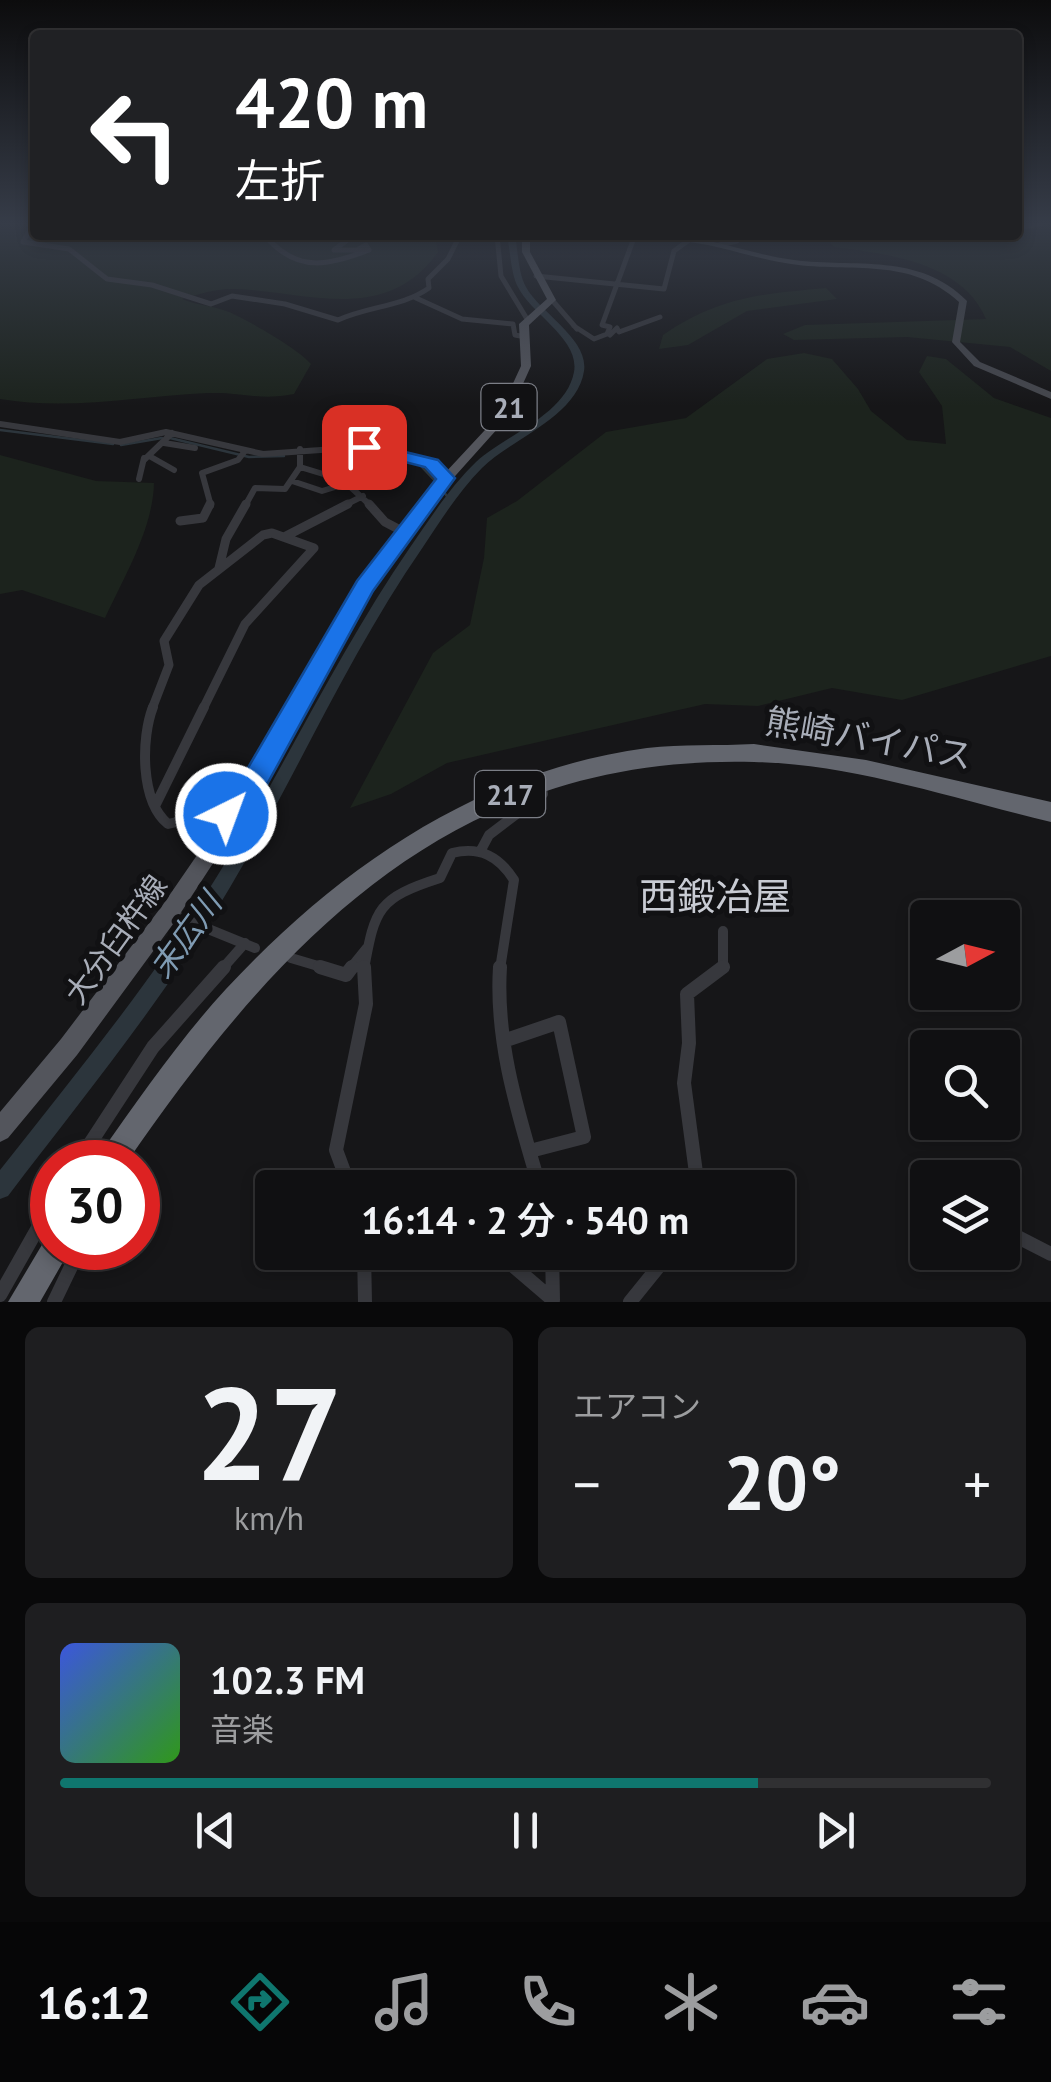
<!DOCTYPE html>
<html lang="ja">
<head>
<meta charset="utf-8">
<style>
  :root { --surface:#101012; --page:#1e1e20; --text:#f1f3f6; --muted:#9c9d9f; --line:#303032; --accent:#0f766e }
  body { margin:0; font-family:"PT Sans","Noto Sans JP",sans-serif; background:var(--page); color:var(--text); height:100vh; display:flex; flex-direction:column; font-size:38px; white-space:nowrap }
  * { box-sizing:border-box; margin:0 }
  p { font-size:32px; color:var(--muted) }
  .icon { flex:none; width:55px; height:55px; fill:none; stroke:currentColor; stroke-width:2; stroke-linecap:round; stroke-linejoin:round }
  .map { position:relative; height:1302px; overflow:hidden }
  .sheet { display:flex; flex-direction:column; gap:25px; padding:25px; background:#09090a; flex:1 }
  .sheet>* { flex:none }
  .hud { position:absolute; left:30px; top:30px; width:992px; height:210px; border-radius:10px; box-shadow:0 5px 15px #0003,0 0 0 2px var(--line); background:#202124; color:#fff; overflow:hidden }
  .needle { width:65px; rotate:83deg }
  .buttons { position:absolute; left:910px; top:900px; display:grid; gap:20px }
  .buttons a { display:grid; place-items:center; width:110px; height:110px; border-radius:10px; background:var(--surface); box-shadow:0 5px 15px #0003,0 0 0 2px var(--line); font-size:50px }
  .speed { position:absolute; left:30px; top:1140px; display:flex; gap:20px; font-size:50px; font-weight:700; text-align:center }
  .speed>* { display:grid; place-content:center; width:130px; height:130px; border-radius:50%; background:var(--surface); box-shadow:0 5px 15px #0003,0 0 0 2px var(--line); line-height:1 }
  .speed .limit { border:15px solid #d22; background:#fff; color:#111 }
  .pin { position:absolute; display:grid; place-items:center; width:85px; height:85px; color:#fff; margin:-42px; border-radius:20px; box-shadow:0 5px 15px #0006 }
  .me { position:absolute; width:110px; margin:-55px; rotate:42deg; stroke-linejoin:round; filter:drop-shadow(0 0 8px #0008) }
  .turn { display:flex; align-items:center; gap:35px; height:210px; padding:0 40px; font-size:45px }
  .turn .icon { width:130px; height:130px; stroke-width:2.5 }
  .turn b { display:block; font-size:70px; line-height:85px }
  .big { font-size:75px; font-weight:600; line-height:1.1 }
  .sheet .card { flex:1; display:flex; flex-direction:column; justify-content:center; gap:15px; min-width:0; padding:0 35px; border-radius:15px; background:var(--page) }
  .sheet .dial { align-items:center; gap:0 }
  .dial b { font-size:130px; line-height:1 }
  .song { display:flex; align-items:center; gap:30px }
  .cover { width:120px; height:120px; border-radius:15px; background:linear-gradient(135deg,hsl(230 70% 55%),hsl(110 70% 35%)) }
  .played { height:10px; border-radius:5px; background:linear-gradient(90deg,var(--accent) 75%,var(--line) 75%) }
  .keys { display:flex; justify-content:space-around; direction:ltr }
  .heat { display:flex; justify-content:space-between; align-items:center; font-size:55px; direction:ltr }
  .sheet .tiles { flex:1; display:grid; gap:25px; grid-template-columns:1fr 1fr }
  .card:last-child { grid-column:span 2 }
  .trip { position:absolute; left:255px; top:1170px; width:540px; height:100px; border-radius:10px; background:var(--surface); box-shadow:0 5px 15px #0003,0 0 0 2px var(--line); font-weight:600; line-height:100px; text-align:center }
  .tab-bar { display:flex; height:160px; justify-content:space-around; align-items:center; background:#060607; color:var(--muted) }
  .tab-bar .icon { width:70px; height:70px }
  .tab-bar .selected { color:var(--accent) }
  .tab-bar b { font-size:45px; color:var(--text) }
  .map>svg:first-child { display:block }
</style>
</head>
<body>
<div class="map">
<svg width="1051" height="1302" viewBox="0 0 1051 1302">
  <rect width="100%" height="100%" fill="#161618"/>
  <!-- green -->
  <path fill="#1c231d" d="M0,224H35V235H426L436,242L438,252C386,325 308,292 236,289C216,288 200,294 182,299C196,305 214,306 229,312C248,320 300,350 311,364L294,394C259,401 242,392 209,393C140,396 69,411 0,399Z
    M1018,224H1051V371L1010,347L907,337L794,340L783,334L805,325L986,319C962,262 887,254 834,247L825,235H1018Z
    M826,288L837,299L747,311L688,345L659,349L663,335C719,297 760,294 826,288Z
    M804,353L832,359L858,389L871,411L907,440L946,444L942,406L919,372L927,356L946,359L994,398L1051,418V656L902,700L832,688L758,706L705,704L447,763L391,794L350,808L433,653L470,625L484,558L487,518L517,501L606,432L686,418L767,359Z
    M0,455L96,481L154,483C153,529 124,577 105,618L22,590L0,594Z"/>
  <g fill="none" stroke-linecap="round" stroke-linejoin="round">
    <!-- stream -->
    <path stroke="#2c353c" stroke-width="2.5" d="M0,430L113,444
      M170,438L249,457L284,456
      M121,445L162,438
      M420,465L438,484
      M443,491L450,500"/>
    <!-- river -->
    <path fill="#2c353c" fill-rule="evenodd" d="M507,235H515C518,250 518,273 526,287C540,313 589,339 584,371C577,417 511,439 482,468C459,491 441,520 423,547C348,655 296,777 229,889C165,998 84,1096 8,1196L0,1199V1170C75,1075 152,981 216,878C284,769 338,652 411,546C431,517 451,486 476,462C505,435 566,415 574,372C580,339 531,314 518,287C511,275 510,249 507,235Z"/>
    <!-- street-far4 -->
    <path stroke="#37383d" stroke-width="5" d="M33,224L23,242L69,249L107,279L152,285L211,304L232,296L285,304L338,320C368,306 402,307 429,288L428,279L448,259L457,241L452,235
      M1018,228L1040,224
      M270,235L268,239C299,273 330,265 369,250L366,245L357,250H334L354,235
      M497,235L501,276L527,319
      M719,245L737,241L738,235
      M536,276L664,289L674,251L689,240L684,235
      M416,298L462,319L513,324L515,335L526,337
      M552,300L577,329
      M574,326L594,339L607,334L610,327L602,325L635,235
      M610,335L617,328L619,332L660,317"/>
    <!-- street-far3 -->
    <path stroke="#37383d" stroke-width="6" d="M0,424L120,442L166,432L263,454L364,447L434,465L446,479
      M164,443L195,448
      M300,449V467L343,480L371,506
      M151,457L174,470
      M144,460L172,433
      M139,479L144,458
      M292,481L322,491L345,484
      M211,506L202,473L238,460L245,451
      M245,506L255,488L285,489L300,467
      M343,506L363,496"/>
    <!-- street-far2 -->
    <path stroke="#37383d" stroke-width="9" d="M369,504L385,522L404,532
      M180,521L203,518L210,504
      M286,536L348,504
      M219,568L226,539L246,504
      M152,709L169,665L164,641L199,585L263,535L272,533L314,548L245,624L203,709"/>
    <!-- street-far1 -->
    <path stroke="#37383d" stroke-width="10" d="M153,707C141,738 140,801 168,824L215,813L232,819
      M155,806L204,707
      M481,850L489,835L543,794L541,782
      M169,913L255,948
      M723,931V969
      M291,958L328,969
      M222,969L245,943
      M350,969L367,948
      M364,969C375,908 378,898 440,878L452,853C480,846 499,856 514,880L500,969"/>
    <!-- street -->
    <path stroke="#37383d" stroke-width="14" d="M320,967L346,975L352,967
      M500,967C495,1043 519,1116 540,1188
      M506,1040L559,1022L584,1137L530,1151
      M78,1162L153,1047L224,967
      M358,1186L449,1179L450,1188
      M359,1188L346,1177L336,1150L366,1004L364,967
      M698,1188L684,1083L689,1043L687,994L723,967
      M1002,1229L1051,1254
      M364,1252L365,1302
      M497,1252L553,1300
      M552,1252L553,1300
      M0,1295L52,1203
      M54,1302L80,1248
      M630,1302L659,1266L696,1252"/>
    <!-- secondary -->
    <path fill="#45474d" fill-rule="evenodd" d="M604,235C638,235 671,234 704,240C734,246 763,256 794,260C855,268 919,252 967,301L960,342L980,362L1051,392V399L974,366L952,342L959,302C909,256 852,273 791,264C763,260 736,251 708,245C675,239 641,238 608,237Z"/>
    <!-- primary -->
    <path fill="#53555c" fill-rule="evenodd" d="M522,235H530V252L556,300L529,325L531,366L508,417L439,494L370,589L238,825L176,920L77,1055L8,1138L0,1142V1112L61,1039L162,906L226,813L360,582L431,488L498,416L521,366L519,324L547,299L522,252Z"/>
    <!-- highway -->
    <path fill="#63666e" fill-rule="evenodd" d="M754,744L866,760L1051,802V822C954,799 854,764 754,762C456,754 284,934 127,1162H97L101,1152C141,1096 180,1039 226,989C339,867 480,770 647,748C682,744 719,746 754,744Z
      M52,1235V1248H71L40,1302H8L46,1238Z"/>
  </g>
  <!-- sky -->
  <linearGradient id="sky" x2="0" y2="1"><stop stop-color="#0c0c0d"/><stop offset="0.55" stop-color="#363c48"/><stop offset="1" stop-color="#363c48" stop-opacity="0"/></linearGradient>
  <rect width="1051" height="406" fill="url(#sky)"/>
  <!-- route -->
  <path fill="#1a73e8" stroke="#114b97" stroke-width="2.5" d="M364,442L438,460L455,478L373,591L247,821L232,832L217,823L213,814L217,805L228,802L357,581L436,479L425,467L358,450L355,447Z"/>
  <g text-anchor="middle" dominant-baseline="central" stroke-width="10" stroke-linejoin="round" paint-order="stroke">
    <!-- shield labels -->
    <g fill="#111113" stroke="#7b7e86" stroke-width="2.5">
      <rect x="481.5" y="384" width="55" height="46" rx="8"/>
      <rect x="475" y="771" width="70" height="46" rx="8"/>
    </g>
    <g font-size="28" font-weight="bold" fill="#a8adb8">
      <text x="509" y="407">21</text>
      <text x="510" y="794">217</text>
    </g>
    <!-- street labels -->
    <g font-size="30" fill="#a8adb8" stroke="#111113">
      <text transform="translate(115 939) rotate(-54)">大分臼杵線</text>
    </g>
    <!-- water labels -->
    <g font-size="32" font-style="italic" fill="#7f9bb3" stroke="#111113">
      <text transform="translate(185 935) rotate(-54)">末広川</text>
    </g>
    <!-- near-street labels -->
    <g font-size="35" fill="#a8adb8" stroke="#111113">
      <text transform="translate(869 738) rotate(10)">熊崎バイパス</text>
    </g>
    <!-- near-neighbourhood labels -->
    <g font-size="38" fill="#c9ccd4" stroke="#111113">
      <text x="715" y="895">西鍛冶屋</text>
    </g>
  </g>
</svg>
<div class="buttons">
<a><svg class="needle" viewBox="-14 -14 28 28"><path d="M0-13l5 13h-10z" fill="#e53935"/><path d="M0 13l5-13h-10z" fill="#9c9d9f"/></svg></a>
<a><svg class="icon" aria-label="search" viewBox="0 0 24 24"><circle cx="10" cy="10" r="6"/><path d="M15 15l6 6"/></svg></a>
<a><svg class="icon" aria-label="layers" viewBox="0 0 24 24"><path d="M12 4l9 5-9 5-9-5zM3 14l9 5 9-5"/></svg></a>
</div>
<div class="speed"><div class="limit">30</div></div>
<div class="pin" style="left:364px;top:447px;background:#d93025"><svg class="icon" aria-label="arrive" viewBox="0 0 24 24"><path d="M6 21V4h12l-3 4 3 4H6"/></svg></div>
<svg class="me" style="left:226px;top:814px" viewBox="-20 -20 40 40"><circle r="17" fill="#1a73e8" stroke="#fff" stroke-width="3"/><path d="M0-11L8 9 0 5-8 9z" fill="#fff"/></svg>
<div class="trip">16:14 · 2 分 · 540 m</div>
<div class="hud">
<div class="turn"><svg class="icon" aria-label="left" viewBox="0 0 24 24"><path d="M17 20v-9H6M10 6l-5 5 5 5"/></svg><div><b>420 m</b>左折</div></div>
</div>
</div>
<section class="sheet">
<div class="tiles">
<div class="card dial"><b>27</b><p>km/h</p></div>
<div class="card"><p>エアコン</p>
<div class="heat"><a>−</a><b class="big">20°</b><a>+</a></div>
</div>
<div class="card">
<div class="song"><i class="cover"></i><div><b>102.3 FM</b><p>音楽</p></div></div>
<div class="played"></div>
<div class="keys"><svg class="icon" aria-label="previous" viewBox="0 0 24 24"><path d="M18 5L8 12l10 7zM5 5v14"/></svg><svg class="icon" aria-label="pause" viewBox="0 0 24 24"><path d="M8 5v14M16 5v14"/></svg><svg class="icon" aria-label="next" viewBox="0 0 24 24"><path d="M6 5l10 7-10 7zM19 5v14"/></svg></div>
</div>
</div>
</section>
<nav class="tab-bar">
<b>16:12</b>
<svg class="icon selected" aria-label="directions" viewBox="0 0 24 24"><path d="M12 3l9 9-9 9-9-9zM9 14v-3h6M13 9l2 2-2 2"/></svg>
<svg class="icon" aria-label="music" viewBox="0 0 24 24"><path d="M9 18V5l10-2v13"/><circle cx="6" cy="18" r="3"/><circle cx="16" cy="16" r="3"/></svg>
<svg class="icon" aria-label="phone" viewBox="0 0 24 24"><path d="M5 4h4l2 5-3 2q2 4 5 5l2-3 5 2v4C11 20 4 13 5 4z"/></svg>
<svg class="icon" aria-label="climate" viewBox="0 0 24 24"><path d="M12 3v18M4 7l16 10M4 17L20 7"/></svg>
<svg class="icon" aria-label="car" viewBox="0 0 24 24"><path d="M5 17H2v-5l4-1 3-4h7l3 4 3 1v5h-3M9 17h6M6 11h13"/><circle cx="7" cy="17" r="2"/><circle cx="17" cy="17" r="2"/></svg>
<svg class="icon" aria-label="filters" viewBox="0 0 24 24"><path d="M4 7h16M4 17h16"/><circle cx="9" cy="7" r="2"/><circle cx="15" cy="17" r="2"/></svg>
</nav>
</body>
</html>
